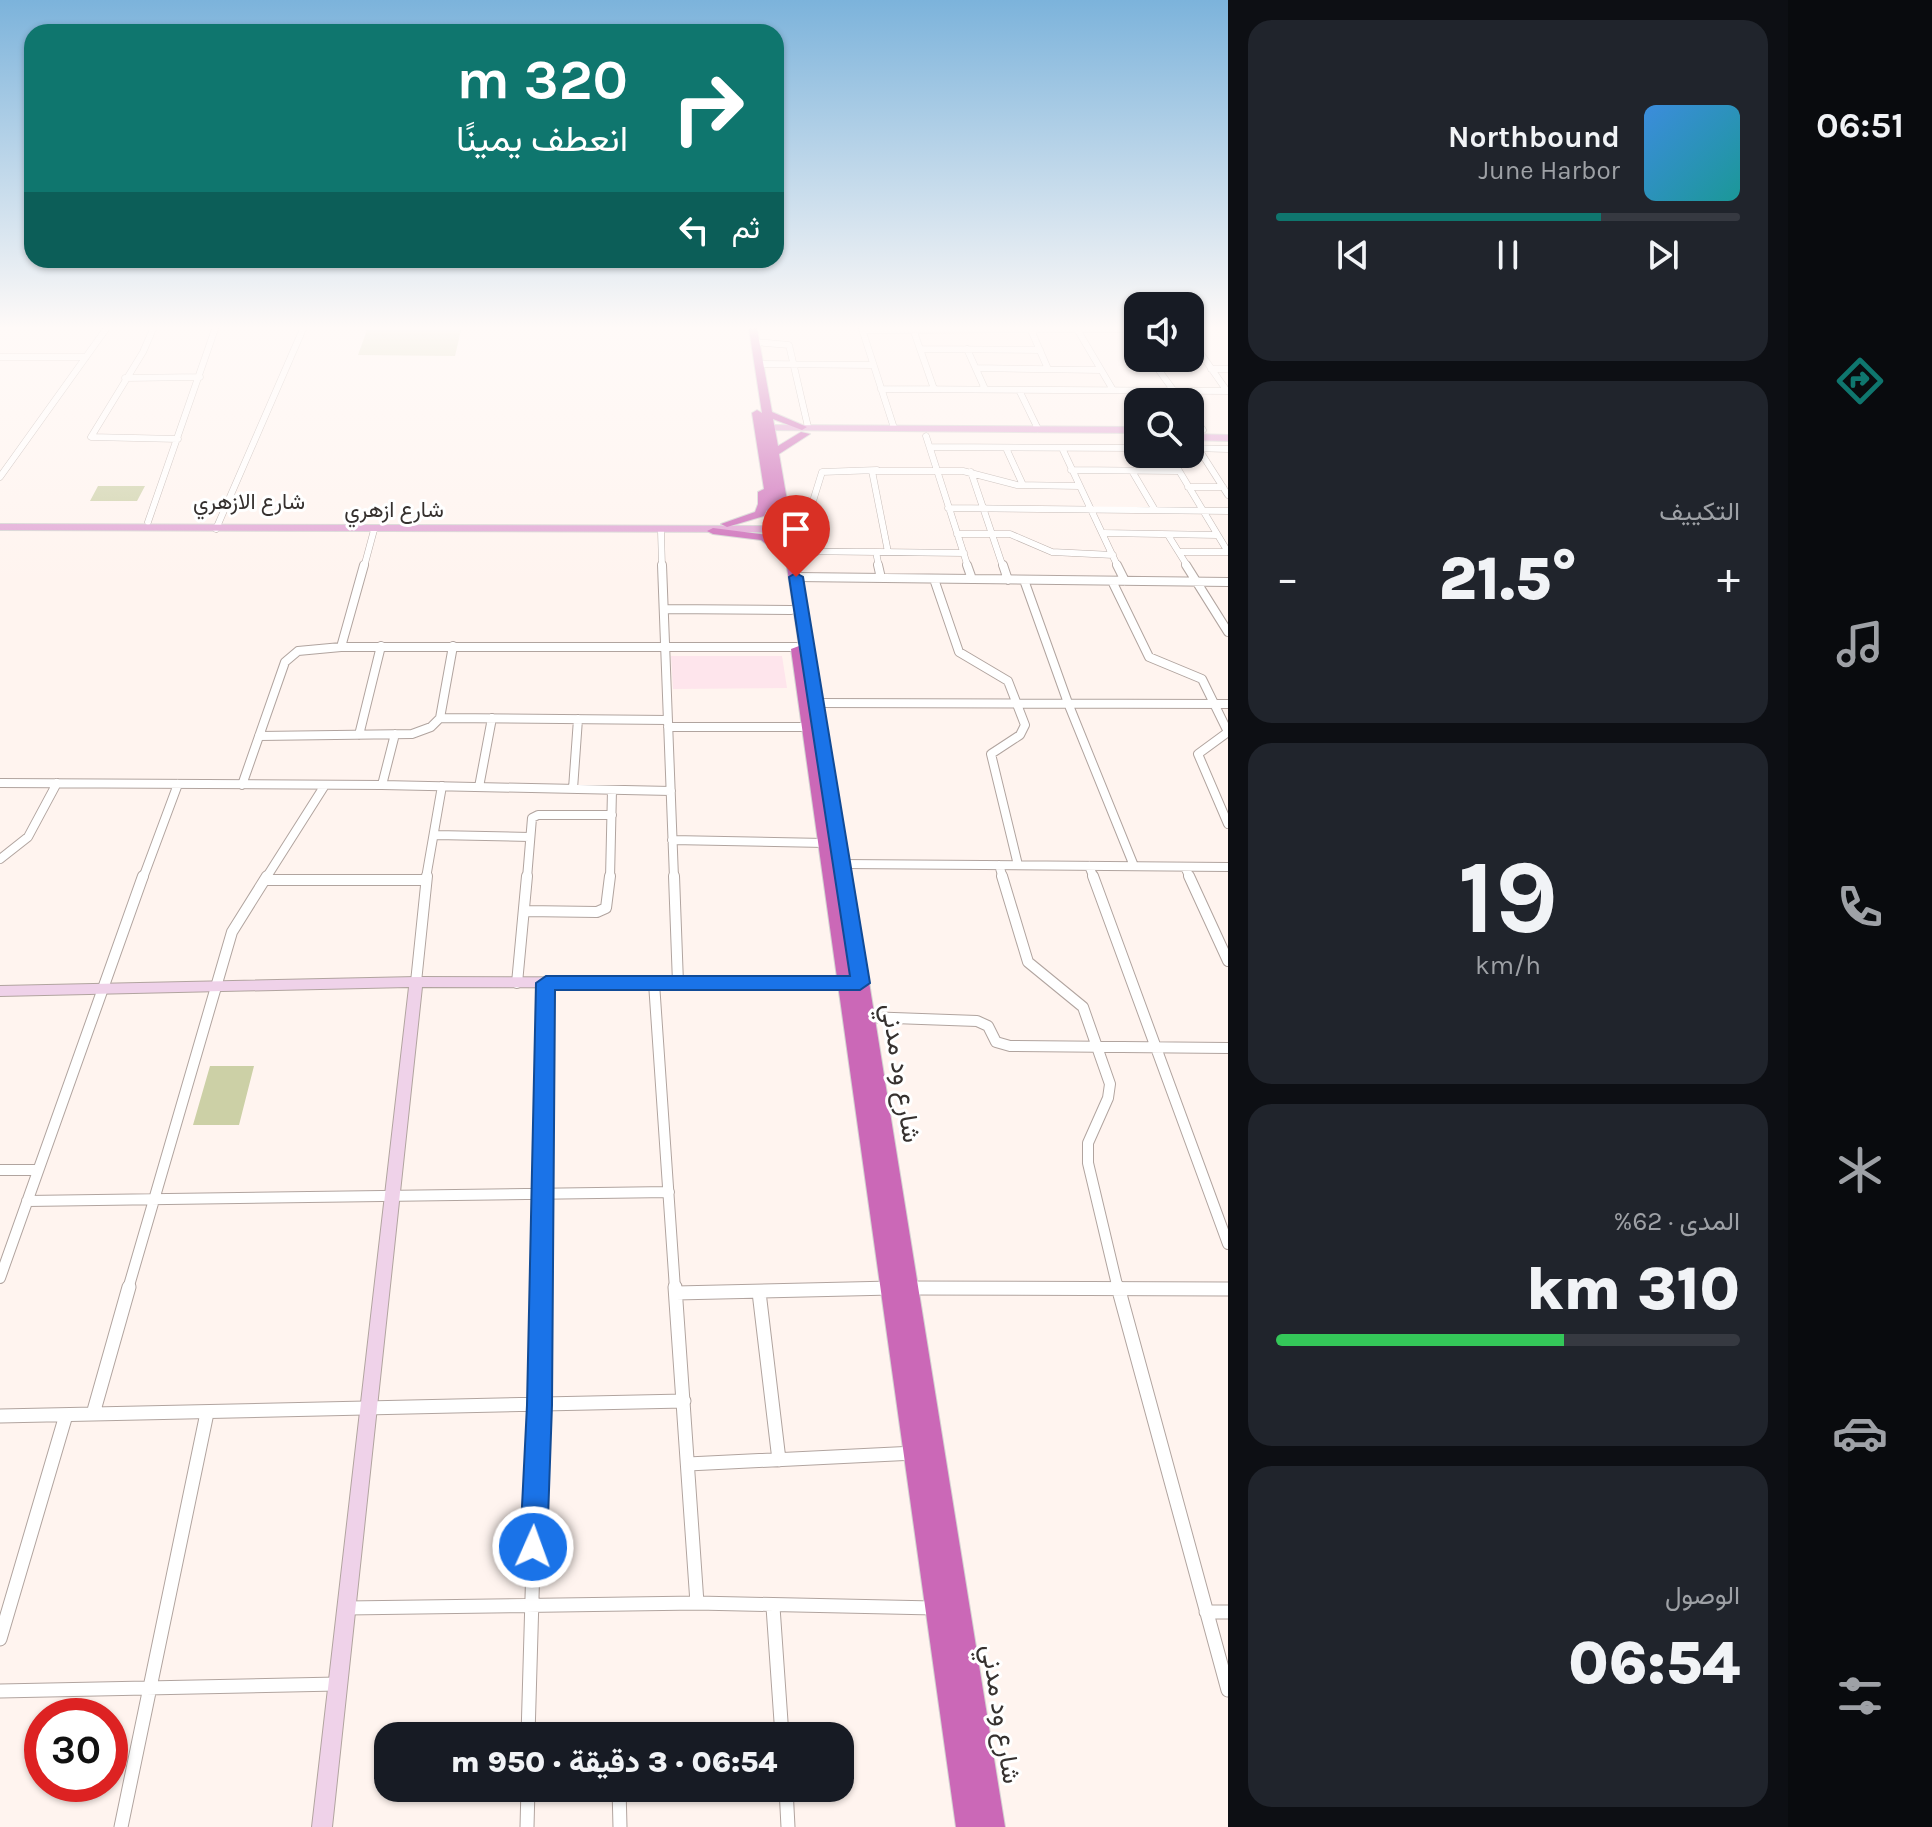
<!DOCTYPE html>
<html lang="ar">
<head>
<meta charset="utf-8">
<style>
  :root { --surface:#171b24; --page:#20242c; --text:#f1f3f6; --muted:#9ea1a6; --line:#363941; --accent:#0f766e }
  body { margin:0; font-family:Karla,Vazirmatn,sans-serif; background:var(--page); color:var(--text); direction:rtl; height:100vh; display:flex; flex-direction:column; font-size:30px; white-space:nowrap }
  * { box-sizing:border-box; margin:0 }
  p { font-size:26px; color:var(--muted) }
  .icon { flex:none; width:44px; height:44px; fill:none; stroke:currentColor; stroke-width:2; stroke-linecap:round; stroke-linejoin:round }
  .map { position:relative; flex:1; overflow:hidden; direction:ltr }
  .details { display:flex; flex-direction:column; gap:20px; padding:20px; background:#0d0f14; width:560px }
  .details>* { flex:none }
  .banner { position:absolute; left:24px; top:24px; width:760px; height:244px; border-radius:24px; box-shadow:0 2px 6px #0004; direction:rtl; background:#0f766e; color:#fff; overflow:hidden }
  .tools { position:absolute; left:1124px; top:292px; display:grid; gap:16px }
  .tools a { display:grid; place-items:center; width:80px; height:80px; border-radius:16px; background:var(--surface); box-shadow:0 2px 6px #0004; font-size:40px }
  .speed { position:absolute; left:24px; top:1698px; display:flex; gap:16px; font-size:40px; font-weight:700; text-align:center }
  .speed>* { display:grid; place-content:center; width:104px; height:104px; border-radius:50%; background:var(--surface); box-shadow:0 2px 6px #0004; line-height:1 }
  .speed .limit { border:12px solid #d22; background:#fff; color:#111 }
  .pin { position:absolute; display:grid; place-items:center; width:68px; height:68px; color:#fff; margin:-82px -34px; border-radius:50% 50% 50% 0; rotate:-45deg; box-shadow:0 0 8px #0007 }
  .pin .icon { rotate:45deg }
  .me { position:absolute; width:88px; margin:-44px; rotate:2deg; stroke-linejoin:round; filter:drop-shadow(0 0 6px #0008) }
  .turn { display:flex; align-items:center; gap:28px; height:168px; padding:0 24px; font-size:36px }
  .turn .icon { width:104px; height:104px; stroke-width:2.5 }
  .turn b { display:block; font-size:56px; line-height:68px }
  .then { display:flex; align-items:center; height:76px; padding:0 24px; background:#0003; gap:16px; font-size:30px }
  .big { font-size:60px; font-weight:800; line-height:1.1 }
  .details .widget { flex:1; display:flex; flex-direction:column; justify-content:center; gap:12px; min-width:0; padding:0 28px; border-radius:24px; background:var(--page) }
  .details .dial { align-items:center; gap:0 }
  .dial b { font-size:104px; line-height:1 }
  .song { display:flex; align-items:center; gap:24px }
  .cover { width:96px; height:96px; border-radius:12px; background:linear-gradient(135deg,hsl(210 70% 55%),hsl(180 70% 35%)) }
  .played { height:8px; border-radius:4px; background:linear-gradient(90deg,var(--accent) 70%,var(--line) 70%) }
  .keys { display:flex; justify-content:space-around; direction:ltr }
  .heat { display:flex; justify-content:space-between; align-items:center; font-size:44px; direction:ltr }
  .charge { height:12px; border-radius:6px; background:linear-gradient(90deg,#34c759 62%,var(--line) 0) }
  .trip { position:absolute; left:374px; top:1722px; width:480px; height:80px; border-radius:24px; background:var(--surface); box-shadow:0 2px 6px #0004; font-weight:800; line-height:80px; text-align:center; direction:rtl }
  main { display:flex; flex:1; min-height:0 }
  .menu { display:flex; flex-direction:column; width:144px; justify-content:space-around; align-items:center; background:#090b0e; color:var(--muted) }
  .menu .icon { width:56px; height:56px }
  .menu .current { color:var(--accent) }
  .menu b { font-size:36px; color:var(--text) }
  .map>svg:first-child { display:block }
</style>
</head>
<body>
<main>
<nav class="menu">
<b>06:51</b>
<svg class="icon current" aria-label="directions" viewBox="0 0 24 24"><path d="M12 3l9 9-9 9-9-9zM9 14v-3h6M13 9l2 2-2 2"/></svg>
<svg class="icon" aria-label="music" viewBox="0 0 24 24"><path d="M9 18V5l10-2v13"/><circle cx="6" cy="18" r="3"/><circle cx="16" cy="16" r="3"/></svg>
<svg class="icon" aria-label="phone" viewBox="0 0 24 24"><path d="M5 4h4l2 5-3 2q2 4 5 5l2-3 5 2v4C11 20 4 13 5 4z"/></svg>
<svg class="icon" aria-label="climate" viewBox="0 0 24 24"><path d="M12 3v18M4 7l16 10M4 17L20 7"/></svg>
<svg class="icon" aria-label="car" viewBox="0 0 24 24"><path d="M5 17H2v-5l4-1 3-4h7l3 4 3 1v5h-3M9 17h6M6 11h13"/><circle cx="7" cy="17" r="2"/><circle cx="17" cy="17" r="2"/></svg>
<svg class="icon" aria-label="filters" viewBox="0 0 24 24"><path d="M4 7h16M4 17h16"/><circle cx="9" cy="7" r="2"/><circle cx="15" cy="17" r="2"/></svg>
</nav>
<section class="details">
<div class="widget">
<div class="song"><i class="cover"></i><div><b>Northbound</b><p>June Harbor</p></div></div>
<div class="played"></div>
<div class="keys"><svg class="icon" aria-label="previous" viewBox="0 0 24 24"><path d="M18 5L8 12l10 7zM5 5v14"/></svg><svg class="icon" aria-label="pause" viewBox="0 0 24 24"><path d="M8 5v14M16 5v14"/></svg><svg class="icon" aria-label="next" viewBox="0 0 24 24"><path d="M6 5l10 7-10 7zM19 5v14"/></svg></div>
</div>
<div class="widget"><p>التكييف</p>
<div class="heat"><a>−</a><b class="big">21.5°</b><a>+</a></div>
</div>
<div class="widget dial"><b>19</b><p>km/h</p></div>
<div class="widget"><p>المدى · 62%</p><b class="big">310 km</b><div class="charge"></div></div>
<div class="widget"><p>الوصول</p><b class="big">06:54</b></div>
</section>
<div class="map">
<svg width="1228" height="1827" viewBox="0 0 1228 1827">
  <rect width="100%" height="100%" fill="#fff4ef"/>
  <!-- commercial -->
  <path fill="#fee5ec" d="M671,656H782L787,688L673,689Z"/>
  <!-- green -->
  <path fill="#ccd0a6" d="M367,330H461L455,356L358,355Z
    M98,486H145L137,501H90Z
    M210,1066H254L239,1125H193Z"/>
  <g fill="none" stroke-linecap="round" stroke-linejoin="round">
    <!-- street-far3 casing -->
    <g stroke="#b1a49f" stroke-width="7">
      <path id="street-far3" d="M153,329L143,352L91,437L178,439
        M862,329L894,428
        M913,329L934,389
        M1077,329L1113,390
        M862,330L1130,329
        M1031,330L1048,369
        M1190,338L1227,391
        M755,342L789,345L808,427
        M920,349L1040,350
        M967,349L985,389
        M0,357H86
        M1150,358L1182,402
        M758,364L873,365
        M976,368L1100,370
        M1211,369H1228
        M125,378L200,377
        M881,389L1228,391
        M1019,390L1038,429
        M1190,412L1203,430
        M926,436L968,567
        M930,447L1138,448
        M1006,448L1023,485
        M1062,448L1118,567
        M1190,448L1228,449
        M1198,448L1228,495
        M1169,454L1228,552
        M1071,470L1178,471
        M1132,471L1155,510
        M971,472L1003,567
        M0,477L106,329
        M1188,487H1223
        M948,508L1228,511
        M148,522L215,329
        M216,529L303,329
        M661,531L662,567
        M1104,533L1217,535
        M957,534H1010L1052,552L1113,555
        M1168,535L1188,567
        M792,551L964,553
        M817,552L809,514L822,472L877,470
        M876,552L879,567
        M888,552L872,471H963L1017,485L1079,486
        M1179,552H1228
        M364,567L374,530"/>
    </g>
    <!-- street-far2 casing -->
    <g stroke="#b1a49f" stroke-width="10">
      <path id="street-far2" d="M662,565L674,878
        M878,565L881,578
        M967,565L972,579
        M1003,565L1008,580
        M1117,565L1125,581
        M1186,565L1228,632
        M796,577L1228,582
        M934,579L959,652L1008,681L1025,725L1020,735L991,754L1018,865
        M1024,580L1068,703L1134,866
        M1112,581L1149,657L1202,679L1228,732L1198,754L1228,824
        M664,609L791,610
        M341,647H796
        M816,703L1228,704
        M440,718L668,720
        M668,727H808
        M359,735L381,646
        M259,736L412,734L431,727L440,718L453,646
        M0,783L382,785L671,791
        M242,785L285,662L298,651L341,647L364,565
        M382,785L395,734
        M479,787L492,718
        M573,789L578,719
        M436,835L530,837
        M672,840L825,843
        M0,859L28,837L57,783
        M842,864L1228,867
        M999,865L1003,878
        M1089,866L1094,878
        M1185,867L1190,878
        M143,878L178,784
        M266,878L325,785
        M426,878L442,786
        M527,878L532,818L538,815H612
        M610,878L612,790"/>
    </g>
    <!-- street-far1 casing -->
    <g stroke="#b1a49f" stroke-width="12">
      <path id="street-far1" d="M674,876L678,983
        M1002,876L1028,962L1083,1007L1110,1084L1108,1098L1088,1143V1163L1118,1289
        M1093,876L1228,1244
        M1189,876L1228,961
        M266,880H426
        M525,911L597,912L606,908L610,876
        M416,982L427,876
        M517,983L527,876
        M654,983L675,1289
        M866,1017L977,1021L988,1026L996,1042L1010,1046L1228,1048
        M0,1170H37
        M27,1201L669,1192
        M0,1278L143,876
        M909,1288L1086,1289
        M128,1289L232,932L267,876
        M541,1289L546,983
        M868,1289L892,1288"/>
    </g>
    <!-- street casing -->
    <g stroke="#b1a49f" stroke-width="15">
      <path id="street" d="M675,1287L697,1603
        M1118,1287L1228,1690
        M909,1288L1228,1289
        M759,1292L779,1460
        M676,1293L892,1288
        M93,1414L129,1287
        M0,1416L684,1401
        M688,1464L915,1453
        M773,1607L782,1736
        M347,1608L697,1603L934,1608
        M1206,1612H1228
        M0,1639L66,1415
        M0,1691L337,1684
        M528,1736L541,1287
        M619,1788L620,1827
        M786,1788L788,1827
        M121,1827L207,1413
        M527,1827L528,1788"/>
    </g>
    <!-- secondary casing -->
    <g stroke="#b1a49f" stroke-width="2">
      <path id="secondary" d="M416,977L853,978L857,980L859,983L857,986L853,988L422,987L332,1827H312L409,987L0,996V986Z"/>
    </g>
    <!-- primary casing -->
    <g stroke="#d3d2d1" stroke-width="2">
      <path id="primary" d="M760,425L1138,427V433L757,430V426Z
        M1190,434L1228,435V441L1190,440Z
        M0,524L787,526L792,529L787,532L0,530Z"/>
    </g>
    <!-- highway casing -->
    <g stroke="#d3d2d1" stroke-width="2">
      <path id="highway" d="M749,329H757L772,412L807,427L802,430L773,419L778,446L801,432L810,434L779,454L850,864L1005,1827H956L791,649L799,646L785,554L778,553L761,540L713,534L707,531L713,528L768,535L783,546L780,525L771,526L767,510L764,516L727,527L721,524L755,512L758,504V492L764,489L752,413L757,410L762,413Z"/>
    </g>
    <!-- street-far3 -->
    <use href="#street-far3" stroke="#fff" stroke-width="6"/>
    <!-- street-far2 -->
    <use href="#street-far2" stroke="#fff" stroke-width="8"/>
    <!-- street-far1 -->
    <use href="#street-far1" stroke="#fff" stroke-width="10"/>
    <!-- street -->
    <use href="#street" stroke="#fff" stroke-width="13"/>
    <!-- secondary -->
    <use href="#secondary" fill="#efd2e9" fill-rule="evenodd"/>
    <!-- primary -->
    <use href="#primary" fill="#e0a4d4" fill-rule="evenodd"/>
    <!-- highway -->
    <use href="#highway" fill="#cb68b7" fill-rule="evenodd"/>
  </g>
  <!-- sky -->
  <linearGradient id="sky" x2="0" y2="1"><stop stop-color="#7cb3db"/><stop offset="0.56" stop-color="#fffaf8"/><stop offset="1" stop-color="#fffaf8" stop-opacity="0"/></linearGradient>
  <rect width="1228" height="585" fill="url(#sky)"/>
  <!-- route -->
  <path fill="#1a73e8" stroke="#114b97" stroke-width="2" d="M796,573L803,577L870,983L860,990H555L552,1405L547,1547L543,1556L533,1560L524,1556L520,1547L527,1405L536,983L546,976H850L789,577Z"/>
  <g text-anchor="middle" dominant-baseline="central" stroke-width="6" stroke-linejoin="round" paint-order="stroke">
    <!-- far-street labels -->
    <g font-size="22" fill="#36312f" stroke="#fff">
      <text x="249" y="502">شارع الازهري</text>
      <text x="394" y="510">شارع ازهري</text>
    </g>
    <!-- street labels -->
    <g font-size="26" fill="#36312f" stroke="#fff">
      <text transform="translate(901 1073) rotate(81)">شارع ود مدني</text>
      <text transform="translate(1001 1714) rotate(81)">شارع ود مدني</text>
    </g>
  </g>
</svg>
<div class="tools">
<a><svg class="icon" aria-label="sound" viewBox="0 0 24 24"><path d="M4 9h4l5-4v14l-5-4H4zM17 9q2 3 0 6"/></svg></a>
<a><svg class="icon" aria-label="search" viewBox="0 0 24 24"><circle cx="10" cy="10" r="6"/><path d="M15 15l6 6"/></svg></a>
</div>
<div class="speed"><div class="limit">30</div></div>
<div class="pin" style="left:796px;top:577px;background:#d93025"><svg class="icon" aria-label="arrive" viewBox="0 0 24 24"><path d="M6 21V4h12l-3 4 3 4H6"/></svg></div>
<svg class="me" style="left:533px;top:1547px" viewBox="-20 -20 40 40"><circle r="17" fill="#1a73e8" stroke="#fff" stroke-width="3"/><path d="M0-11L8 9 0 5-8 9z" fill="#fff"/></svg>
<div class="trip">06:54 · 3 دقيقة · 950 m</div>
<div class="banner">
<div class="turn"><svg class="icon" aria-label="right" viewBox="0 0 24 24"><path d="M7 20v-9h11M14 6l5 5-5 5"/></svg><div><b>320 m</b>انعطف يمينًا</div></div>
<div class="then">ثم<svg class="icon" aria-label="left" viewBox="0 0 24 24"><path d="M17 20v-9H6M10 6l-5 5 5 5"/></svg></div>
</div>
</div>
</main>
</body>
</html>
